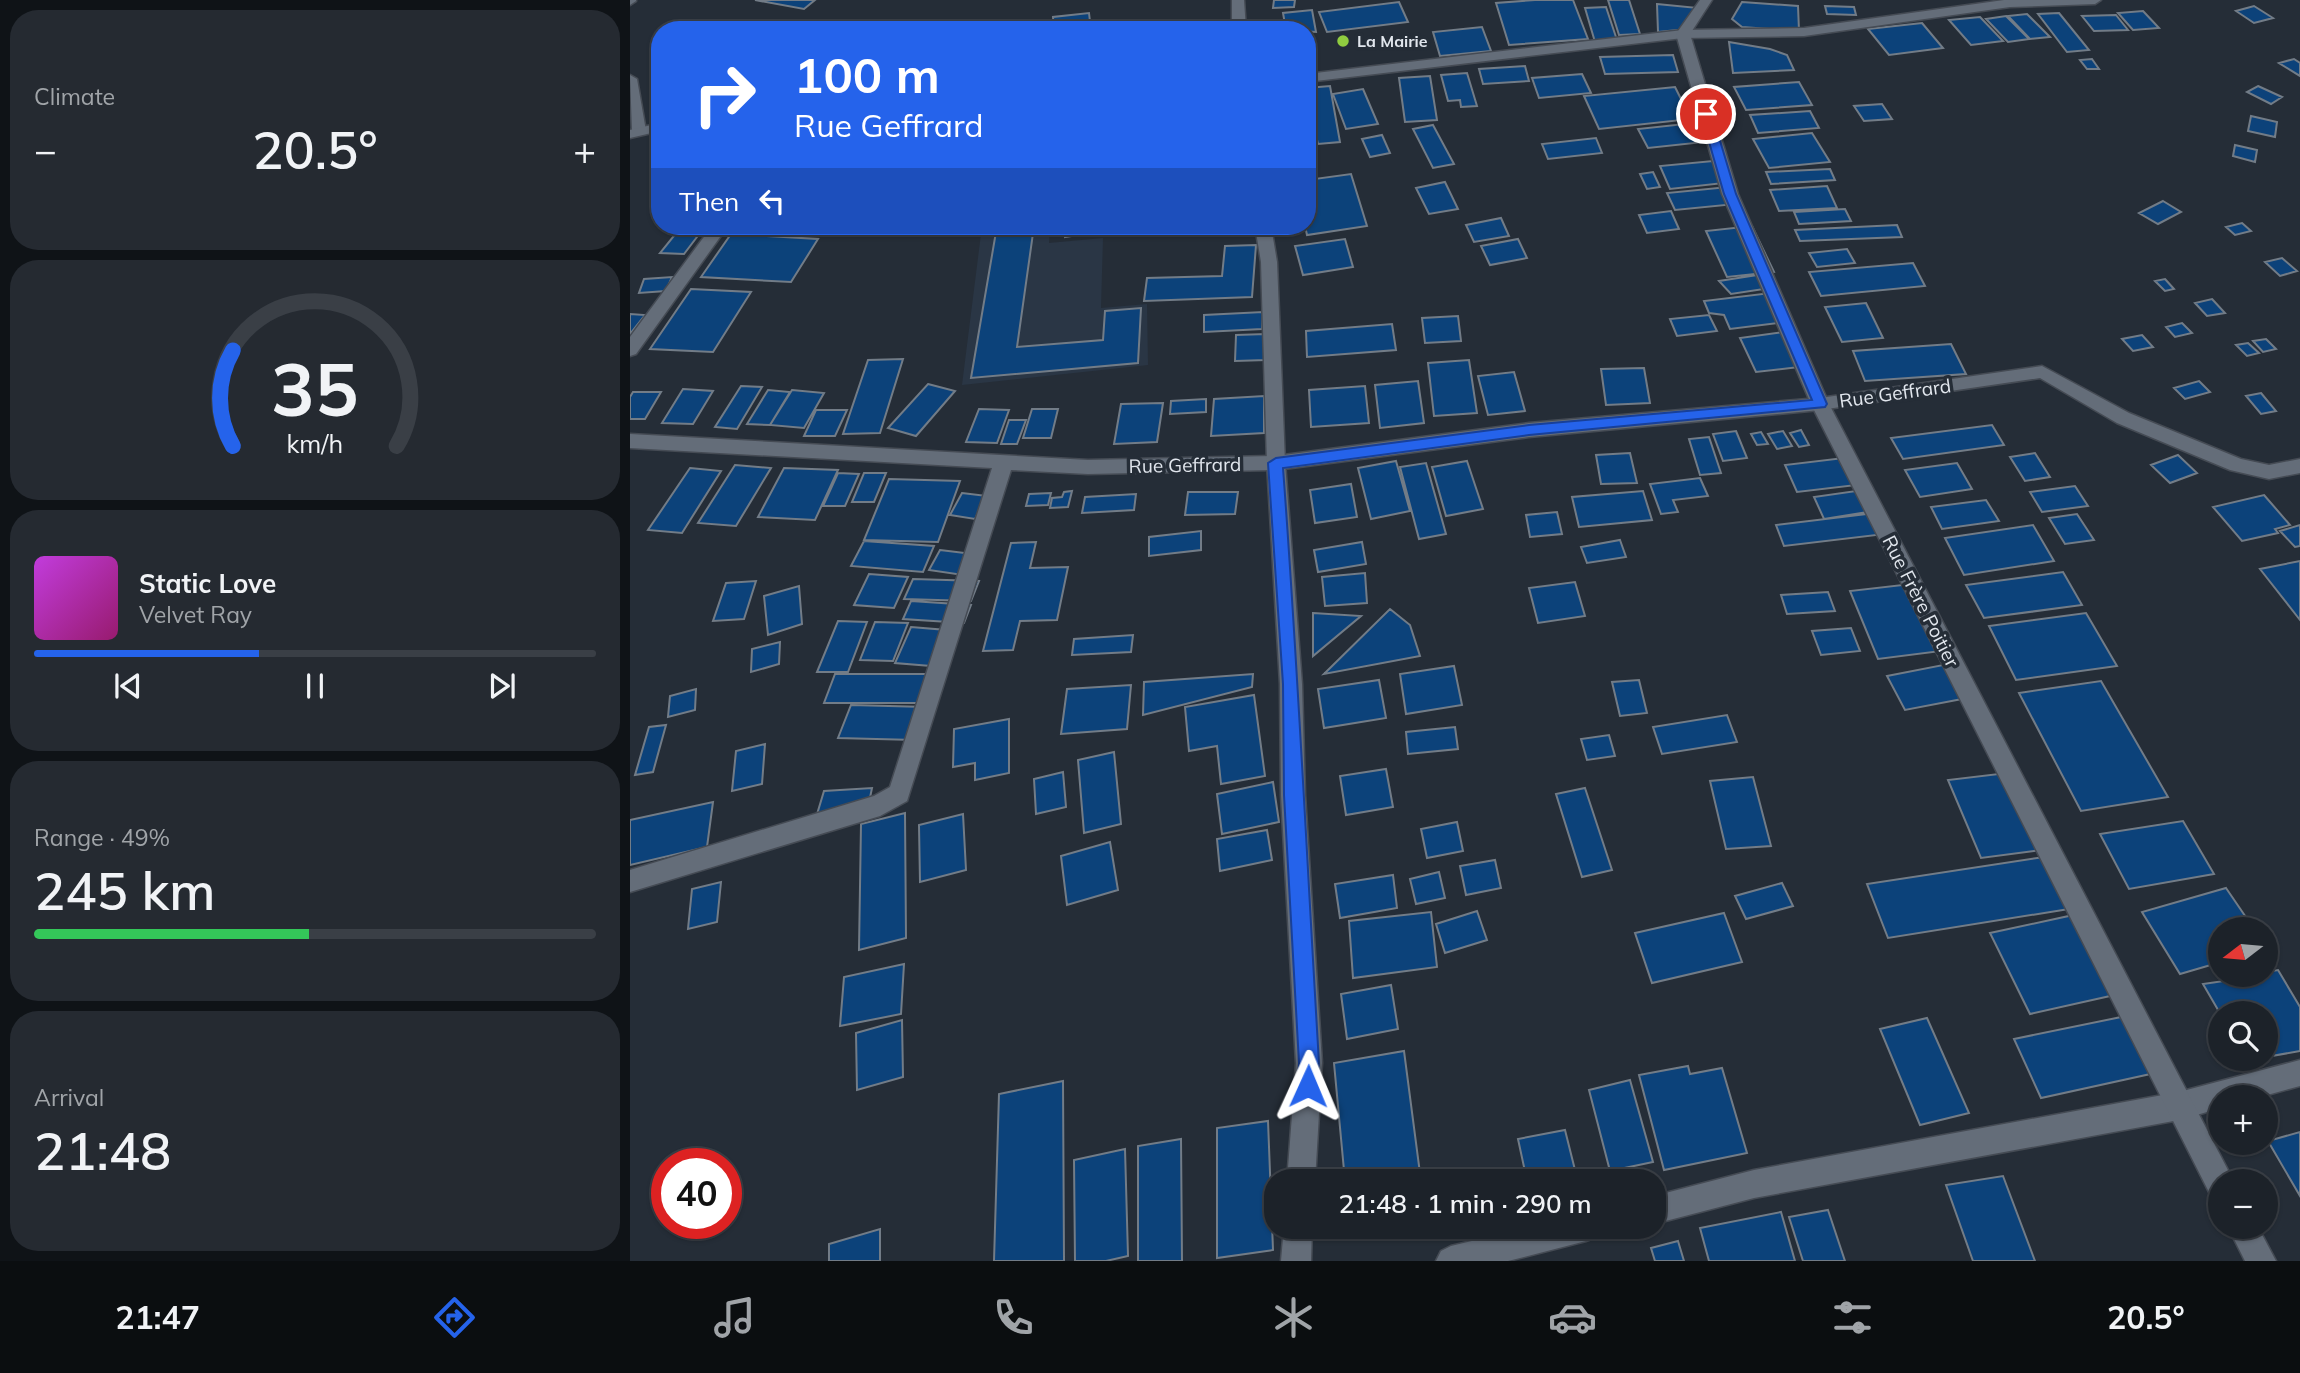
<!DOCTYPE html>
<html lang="en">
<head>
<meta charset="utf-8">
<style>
  :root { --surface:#1c2229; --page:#252a31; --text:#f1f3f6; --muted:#a0a4a8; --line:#3a3f46; --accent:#2563eb }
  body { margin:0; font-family:Mulish,sans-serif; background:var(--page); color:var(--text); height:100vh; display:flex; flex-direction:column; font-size:26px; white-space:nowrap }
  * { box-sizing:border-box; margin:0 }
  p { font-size:23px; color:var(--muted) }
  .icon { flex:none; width:38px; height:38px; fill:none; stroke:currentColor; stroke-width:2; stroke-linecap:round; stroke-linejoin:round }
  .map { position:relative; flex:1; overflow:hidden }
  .details { display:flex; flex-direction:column; gap:10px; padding:10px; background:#0f1317; width:630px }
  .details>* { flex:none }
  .top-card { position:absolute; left:21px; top:21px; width:665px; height:214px; border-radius:28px; box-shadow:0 2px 5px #0004,0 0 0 2px var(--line); background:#2563eb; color:#fff; overflow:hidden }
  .needle { width:46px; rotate:254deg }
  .controls { position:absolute; left:1578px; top:917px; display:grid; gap:14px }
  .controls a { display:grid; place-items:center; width:70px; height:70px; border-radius:50%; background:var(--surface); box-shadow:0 2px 5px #0004,0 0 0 2px var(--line); font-size:35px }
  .speed { position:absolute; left:21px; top:1148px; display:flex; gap:14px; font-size:35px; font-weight:700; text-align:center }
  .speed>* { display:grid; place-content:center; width:91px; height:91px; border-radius:50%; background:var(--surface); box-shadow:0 2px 5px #0004,0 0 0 2px var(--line); line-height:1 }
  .speed .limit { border:10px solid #d22; background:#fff; color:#111 }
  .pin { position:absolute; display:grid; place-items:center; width:60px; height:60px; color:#fff; margin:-30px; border:4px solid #fff; border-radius:50%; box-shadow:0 2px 7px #0007 }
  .me { position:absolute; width:77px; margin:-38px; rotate:1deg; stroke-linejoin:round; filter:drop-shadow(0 0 5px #0008) }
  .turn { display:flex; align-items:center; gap:24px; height:147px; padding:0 28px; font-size:32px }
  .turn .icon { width:91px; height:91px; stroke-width:2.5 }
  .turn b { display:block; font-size:49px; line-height:60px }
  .then { display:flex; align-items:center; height:66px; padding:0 28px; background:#0003; gap:14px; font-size:26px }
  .big { font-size:52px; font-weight:600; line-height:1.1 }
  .details .widget { flex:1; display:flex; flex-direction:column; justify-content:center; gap:10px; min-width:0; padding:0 24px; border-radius:28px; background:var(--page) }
  .details .dial { align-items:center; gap:0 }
  .dial svg { height:182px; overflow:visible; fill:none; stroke:var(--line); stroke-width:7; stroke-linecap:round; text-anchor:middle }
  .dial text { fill:var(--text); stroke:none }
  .song { display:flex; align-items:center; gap:21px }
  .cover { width:84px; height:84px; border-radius:10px; background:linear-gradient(135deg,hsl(290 70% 55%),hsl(320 70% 35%)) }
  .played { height:7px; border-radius:4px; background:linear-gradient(90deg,var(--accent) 40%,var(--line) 40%) }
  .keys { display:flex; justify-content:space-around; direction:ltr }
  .heat { display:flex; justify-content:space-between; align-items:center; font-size:38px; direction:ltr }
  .charge { height:10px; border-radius:5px; background:linear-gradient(90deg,#34c759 49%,var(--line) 0) }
  .trip { position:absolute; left:634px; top:1169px; width:402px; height:70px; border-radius:28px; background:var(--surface); box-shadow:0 2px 5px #0004,0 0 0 2px var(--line); font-weight:600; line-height:70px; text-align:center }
  .dock { display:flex; height:112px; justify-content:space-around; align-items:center; background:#0b0e10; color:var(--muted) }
  .dock .icon { width:49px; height:49px }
  .dock .active { color:var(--accent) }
  .dock b { font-size:32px; color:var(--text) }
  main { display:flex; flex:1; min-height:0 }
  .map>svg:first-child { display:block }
</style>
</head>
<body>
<main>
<section class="details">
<div class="widget"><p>Climate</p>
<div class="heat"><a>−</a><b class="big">20.5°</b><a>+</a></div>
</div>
<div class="widget dial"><svg viewBox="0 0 100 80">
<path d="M14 69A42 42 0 1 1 86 69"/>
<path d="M14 69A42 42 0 0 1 14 27" stroke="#2563eb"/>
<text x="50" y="56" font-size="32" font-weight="700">35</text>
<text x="50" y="72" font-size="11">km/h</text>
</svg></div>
<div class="widget">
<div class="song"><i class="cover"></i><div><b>Static Love</b><p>Velvet Ray</p></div></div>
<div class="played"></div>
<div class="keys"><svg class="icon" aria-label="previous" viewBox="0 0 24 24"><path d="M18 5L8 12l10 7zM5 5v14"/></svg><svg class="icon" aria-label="pause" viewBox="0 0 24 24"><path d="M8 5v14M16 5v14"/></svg><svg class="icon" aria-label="next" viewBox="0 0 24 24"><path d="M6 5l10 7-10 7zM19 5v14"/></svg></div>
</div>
<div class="widget"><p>Range · 49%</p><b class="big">245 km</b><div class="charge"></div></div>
<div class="widget"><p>Arrival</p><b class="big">21:48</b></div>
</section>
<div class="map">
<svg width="1670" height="1261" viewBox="0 0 1670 1261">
  <rect width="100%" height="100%" fill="#252d37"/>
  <!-- built -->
  <path fill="#2a3645" d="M352,226H420L419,243L473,238L471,308L517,304L518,365L332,385Z"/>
  <!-- building -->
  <path fill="#0c427a" stroke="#727c87" stroke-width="2" d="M125,0H185L174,9Z
    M644,0H665L664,7L643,8Z
    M905,0H943L958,39L879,45L866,3Z
    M978,0H999L1010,34L989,35Z
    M769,2L778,22L697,32L689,12Z
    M1112,2L1168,6L1169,31L1112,27L1102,19Z
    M1027,4L1068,8L1057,29L1028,32Z
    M1195,6L1224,7L1226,15L1197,14Z
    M1624,6L1643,18L1624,23L1606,11Z
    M976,7L987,40L965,42L955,8Z
    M682,10L686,32L656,30L653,13Z
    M1513,11L1529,28L1503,30L1488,13Z
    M459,13L461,30H424L423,17Z
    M1429,13L1459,50L1437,52L1408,14Z
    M1397,14L1420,37L1400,39L1378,16Z
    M1486,15L1498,30L1464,31L1452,16Z
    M1376,16L1399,39L1378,42L1356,19Z
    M1350,17L1373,41L1341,45L1319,20Z
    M1292,23L1313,48L1259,55L1238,29Z
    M852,27L861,51L810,56L803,32Z
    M1099,42L1140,49L1157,55L1164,70L1103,73Z
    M1043,55L1048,72L975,74L970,57Z
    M1462,59L1469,69H1457L1450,60Z
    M1664,59L1670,63V76L1649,63Z
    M895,66L899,81L853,84L849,69Z
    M837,73L847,106L831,107L830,100L818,101L811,75Z
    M952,74L961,93L909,98L902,78Z
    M800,76L807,120L775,122L769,78Z
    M1169,82L1182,105L1116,110L1104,87Z
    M700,86L710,142L688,144L685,131H677V88Z
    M1628,86L1652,97L1641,104L1617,92Z
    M1045,87L1061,119L969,129L954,96Z
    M733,89L748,124L716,129L703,94Z
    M1252,104L1262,119L1234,121L1224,106Z
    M1180,111L1189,128L1128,133L1120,115Z
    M1621,116L1647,122L1645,137L1618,131Z
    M1064,123L1074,142L1018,148L1008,129Z
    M803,125L824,164L803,168L783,129Z
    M1182,133L1200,162L1139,168L1123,139Z
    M752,135L760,153L740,157L732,139Z
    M966,138L972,153L918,159L912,144Z
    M1605,145L1627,150L1625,162L1603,156Z
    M1083,161L1094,183L1040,189L1030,166Z
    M1200,169L1205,180L1141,184L1136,172Z
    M1023,172L1030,187L1017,189L1010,174Z
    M721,174L737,226L677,235L675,226H677V180Z
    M815,182L828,209L799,214L786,188Z
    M1197,186L1207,208L1149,211L1140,190Z
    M1098,187L1106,204L1045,210L1037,193Z
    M1533,201L1551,212L1528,224L1509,213Z
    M1215,209L1221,221L1169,224L1164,212Z
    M1041,211L1049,229L1017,233L1009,215Z
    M871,218L879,236L844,242L836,225Z
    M1612,223L1621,231L1605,235L1596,227Z
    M1267,225L1272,237L1170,241L1165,230Z
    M38,226H76L72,231L36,228Z
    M367,226H404L387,347L473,340L475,311L511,308L508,363L341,378Z
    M434,226H503L435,237Z
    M605,226H629L630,233L606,236Z
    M1122,226L1144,272L1097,277L1076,231Z
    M47,232L70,233L54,254L30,253Z
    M101,234L188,239L161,282L71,277Z
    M715,239L723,267L673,275L665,246Z
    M888,239L897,258L860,265L851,246Z
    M626,245L622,297L514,301L517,278L592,276L595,246Z
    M1217,249L1225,263L1187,267L1179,253Z
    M1652,258L1667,271L1650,276L1635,262Z
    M1283,263L1295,286L1191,296L1179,272Z
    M1140,273L1147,287L1101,294L1089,281Z
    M42,277L36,291L9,293L14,279Z
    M1535,279L1544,289L1535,291L1525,281Z
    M61,289L121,292L83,352L20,349Z
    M1149,292L1163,321L1100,329L1094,315L1079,313L1074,301Z
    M1582,299L1595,313L1577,316L1565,303Z
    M1236,303L1253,338L1212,342L1195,307Z
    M633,312L632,329L574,332V315Z
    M0,314L15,315L0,334Z
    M1079,315L1087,331L1047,336L1040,319Z
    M828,316L831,341L795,343L792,318Z
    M1552,323L1562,333L1545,337L1536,327Z
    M762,324L766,350L677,357L676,331Z
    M1161,331L1178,366L1126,372L1110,338Z
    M636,334V360L605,361L606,335Z
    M1512,335L1523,347L1503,351L1492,339Z
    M1636,339L1646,349L1633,352L1623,341Z
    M1618,343L1629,353L1617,356L1606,345Z
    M1321,344L1336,374L1235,381L1223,351Z
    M273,359L250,433L213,434L238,360Z
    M839,360L847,413L804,416L798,363Z
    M1014,368L1020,403L976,405L971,369Z
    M884,372L895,411L858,415L848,376Z
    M788,381L794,423L750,428L745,385Z
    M1569,381L1580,392L1555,399L1544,388Z
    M298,384L325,391L286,436L258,428Z
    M111,386L132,387L107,429L85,427Z
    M735,386L739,423L681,427L679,390Z
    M53,389L83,391L63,424L32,423Z
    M138,390L160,392L140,425L117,424Z
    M162,390L194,393L174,428L140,425Z
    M3,392H31L15,419H0V397Z
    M1631,393L1646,411L1631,414L1616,396Z
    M634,396V433L581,436L584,399Z
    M576,399V412L540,414L541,401Z
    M533,403L527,442L484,444L491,404Z
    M349,409L379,410L367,443L336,442Z
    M402,409H428L421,438H393Z
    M186,410H217L205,436H174Z
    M379,420H396L387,444H371Z
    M1362,425L1374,445L1273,459L1261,438Z
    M1171,430L1179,445L1169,447L1160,433Z
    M1106,431L1117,458L1093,461L1083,434Z
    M1153,431L1162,446L1147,449L1138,434Z
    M1131,432L1138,444L1127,445L1121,434Z
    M1079,437L1091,473L1070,475L1059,439Z
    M1000,453L1007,483L971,484L966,455Z
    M1405,453L1420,477L1395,481L1380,457Z
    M1548,455L1567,473L1540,483L1521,465Z
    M1222,457L1235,484L1167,492L1155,465Z
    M766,461L780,511L741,519L728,468Z
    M837,461L853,509L816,516L802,467Z
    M796,463L816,534L789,539L770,467Z
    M1327,463L1342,489L1290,497L1275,470Z
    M105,465L141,468L106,526L68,523Z
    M60,468L91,471L52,533L18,530Z
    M154,468L208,470L185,520L128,517Z
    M208,473L229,474L215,506H193Z
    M234,473H256L244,502H222Z
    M1070,478L1078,496L1043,500L1048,512L1031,514L1020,484Z
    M259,479L330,481L308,542L234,540Z
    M721,484L727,517L685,523L680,490Z
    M1445,486L1458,506L1412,512L1400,492Z
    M1240,489L1250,510L1194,519L1184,497Z
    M442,491L438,507L420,508L422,498L432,497L434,492Z
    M1013,491L1022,520L949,527L942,497Z
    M558,492H608L605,514L555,515Z
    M332,493L357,496L345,519L320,515Z
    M421,493L418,505L396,506L399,494Z
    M506,494L504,510L452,513L455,497Z
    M1634,495L1660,525L1645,529L1648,533L1612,541L1583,507Z
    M1356,500L1369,521L1312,529L1301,507Z
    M927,512L932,534L900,537L896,515Z
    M1245,513L1255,534L1154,546L1146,525Z
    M1447,514L1464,540L1435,544L1419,518Z
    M1403,525L1424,561L1334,575L1315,538Z
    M1670,525V546L1665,547L1650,531Z
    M571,531V550L519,556V537Z
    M990,540L996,557L957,563L951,547Z
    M234,541L304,546L293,572L221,566Z
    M406,542L400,568L438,567L427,620L390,621L383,650L353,651L381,543Z
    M732,542L736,564L688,572L684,550Z
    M310,550L343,554L333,575L299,570Z
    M1670,561V620L1630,569Z
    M1433,572L1452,605L1354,618L1336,585Z
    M735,573L737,603L695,606L692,577Z
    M239,574L278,577L264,608L224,605Z
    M283,579L349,581L341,601L274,599Z
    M126,581L114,619L83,621L96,583Z
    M945,582L955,616L908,623L899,588Z
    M1281,584L1311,651L1248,659L1220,591Z
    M169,586L172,624L138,635L134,596Z
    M1198,592L1205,611L1157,614L1151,595Z
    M281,601L341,605L334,623L273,619Z
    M760,609L780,625L790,656L694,674Z
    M683,613L731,616L683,656Z
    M1456,613L1487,666L1386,680L1359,626Z
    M208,621L237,622L218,672H187Z
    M245,622L278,623L263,661L230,660Z
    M281,627L328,631L313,667L265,663Z
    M1221,628L1230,651L1191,655L1182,631Z
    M503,635L501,652L442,655L444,639Z
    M150,642L149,664L121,672L122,649Z
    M1313,665L1332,699L1275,710L1257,676Z
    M824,666L832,705L776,714L770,674Z
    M205,674H306L297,703H194Z
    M623,674L622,687L513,715L514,682Z
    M749,680L756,718L694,728L688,689Z
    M1009,680L1017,713L990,716L982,682Z
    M1471,681L1538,797L1451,811L1389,693Z
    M501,685L497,729L431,734L437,689Z
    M66,689L65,710L38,717L40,696Z
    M624,695L635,776L591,784L587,746L559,751L555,707Z
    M221,705L296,707L285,740L208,738Z
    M1097,715L1107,742L1032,754L1023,727Z
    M379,719V773L345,780V763L323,767L324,729Z
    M36,725L23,772L5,775L19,727Z
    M825,727L828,749L778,754L776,732Z
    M979,735L985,756L957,760L951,739Z
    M135,744L132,784L102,791L106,751Z
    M484,752L491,824L454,833L448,760Z
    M756,769L763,807L716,815L710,776Z
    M433,772L436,807L406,814L404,779Z
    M1377,773L1412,850L1351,858L1318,780Z
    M1123,777L1141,846L1096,849L1080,781Z
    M643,782L649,822L592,834L587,794Z
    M242,788L236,817L185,821L194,791Z
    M955,788L982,870L952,877L926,794Z
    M83,802L77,847L0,865V820Z
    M275,813L276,938L229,950L231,824Z
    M333,814L336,870L290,882L289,825Z
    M1553,821L1584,874L1499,889L1470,834Z
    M827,822L833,851L797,858L791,829Z
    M637,830L642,860L590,871L587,839Z
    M480,842L488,890L437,905L431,856Z
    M1414,857L1439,909L1258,938L1237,884Z
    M865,860L871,888L836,895L830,866Z
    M809,872L815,898L786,904L780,879Z
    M763,875L767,908L710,918L705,884Z
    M91,882L87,922L58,929L62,889Z
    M1152,883L1163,906L1116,919L1105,896Z
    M1596,888L1624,929H1591V962L1550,974L1512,912Z
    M847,911L857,940L815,953L806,924Z
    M801,912L807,967L723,978L719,921Z
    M1094,913L1112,962L1022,983L1005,933Z
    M1448,914L1489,994L1400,1014L1360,933Z
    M274,964L271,1014L210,1026L214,977Z
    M1648,970L1670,1007V1051L1636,1057V1013H1591V1015L1573,984L1636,975V972Z
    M761,985L768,1029L717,1039L711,994Z
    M1496,1016L1525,1073L1411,1098L1384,1039Z
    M1297,1018L1339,1113L1290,1125L1250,1029Z
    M272,1020L273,1077L227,1090L226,1033Z
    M774,1051L791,1181H715L704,1063Z
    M1058,1066L1060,1074L1092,1068L1117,1153L1034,1170L1009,1075Z
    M1000,1080L1023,1162L980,1171L959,1090Z
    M433,1081L434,1261H364L369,1094Z
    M638,1121L643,1250L587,1258V1128Z
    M935,1130L947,1178L931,1181H897L888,1139Z
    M1670,1132V1196L1638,1141Z
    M551,1139L552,1261H508V1146Z
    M495,1149L498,1256L476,1261H445L444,1160Z
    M1373,1176L1405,1261H1343L1316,1185Z
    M1198,1210L1215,1261H1173L1159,1217Z
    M1151,1212L1165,1261H1079L1070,1228Z
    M250,1229V1261H199V1244Z
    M1048,1241L1054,1261H1025L1021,1248Z"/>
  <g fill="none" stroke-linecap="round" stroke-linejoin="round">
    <!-- minor casing -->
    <g stroke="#454b54" stroke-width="3">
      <path id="minor" d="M0,0H6V1L0,5Z
        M0,75L7,79L16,131L9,135L2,131Z
        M82,226H98L6,354L0,356V337Z
        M1412,366L1499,413L1611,459L1639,465L1670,459V473L1639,479L1600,470L1487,423L1410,378L1190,410L899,437L646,470L458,474L381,470L277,801L250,816L0,892V870L244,796L260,787L362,468L0,448V434L458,460L646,456L899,423L1190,398Z
        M1670,1060V1086L1630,1097H1591V1108L1549,1120L1124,1198L1024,1224V1196L1124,1170L1549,1092Z
        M900,1227H970L966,1237L956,1241L878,1261H806L811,1251L821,1246Z"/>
    </g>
    <!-- tertiary casing -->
    <g stroke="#454b54" stroke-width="3">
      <path id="tertiary" d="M602,0H614L616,30H602Z
        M1374,0H1471L1465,4L1380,7L1174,36L1053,38L677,82V74L1053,30L1174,28Z
        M30,123V131L0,138V130Z
        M625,226H641L647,262L655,463L672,684L675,795L692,1063L685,1181H657L666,1063L651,795L650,684L637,463L631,262Z
        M654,1227H682L681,1261H651Z"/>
    </g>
    <!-- secondary casing -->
    <g stroke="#454b54" stroke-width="3">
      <path id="secondary" d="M1070,0H1082L1060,34L1108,194L1199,404L1601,1176L1603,1181H1591V1200L1581,1196L1181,404L1092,194L1046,34Z
        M1598,1227H1628L1646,1261H1615Z"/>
    </g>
    <!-- minor -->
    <use href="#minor" fill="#646d79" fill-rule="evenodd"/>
    <!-- tertiary -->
    <use href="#tertiary" fill="#646d79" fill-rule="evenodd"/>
    <!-- secondary -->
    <use href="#secondary" fill="#646d79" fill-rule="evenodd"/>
  </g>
  <!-- route -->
  <path fill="#2563eb" stroke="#184099" stroke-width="2" d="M1076,111L1082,114L1106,194L1197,404L1195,407L899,435L653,468C668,666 677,864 689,1063L685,1094L678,1097L671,1094L668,1086L669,1063L654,795L653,684L638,463L646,458L899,425L1182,400L1094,194L1071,114Z"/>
  <!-- markers -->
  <circle fill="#90cd40" stroke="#252d37" stroke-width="2.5" cx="713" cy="41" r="7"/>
  <g text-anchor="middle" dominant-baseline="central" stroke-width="7" stroke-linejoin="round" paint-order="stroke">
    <!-- far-poi labels -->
    <g font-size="16" font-weight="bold" fill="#e1e6ed" stroke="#252d37" text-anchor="start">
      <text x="727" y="41">La Mairie</text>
    </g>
    <!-- street labels -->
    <g font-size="19" fill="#e1e6ed" stroke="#252d37">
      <text transform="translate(1265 393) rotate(-8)">Rue Geffrard</text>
      <text transform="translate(555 465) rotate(-1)">Rue Geffrard</text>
      <text transform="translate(1291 601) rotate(63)">Rue Frère Poitier</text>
    </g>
  </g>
</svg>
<div class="controls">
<a><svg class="needle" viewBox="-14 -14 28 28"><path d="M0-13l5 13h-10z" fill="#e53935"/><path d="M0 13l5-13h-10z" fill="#a0a4a8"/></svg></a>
<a><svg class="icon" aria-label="search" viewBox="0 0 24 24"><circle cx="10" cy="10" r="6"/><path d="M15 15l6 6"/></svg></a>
<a>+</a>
<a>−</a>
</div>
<div class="speed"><div class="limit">40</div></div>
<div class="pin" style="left:1076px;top:114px;background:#d93025"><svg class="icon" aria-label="arrive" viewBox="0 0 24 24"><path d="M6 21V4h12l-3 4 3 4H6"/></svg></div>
<svg class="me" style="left:678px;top:1086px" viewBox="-20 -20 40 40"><path d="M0-17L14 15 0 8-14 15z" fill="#2563eb" stroke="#fff" stroke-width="4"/></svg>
<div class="trip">21:48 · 1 min · 290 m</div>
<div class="top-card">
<div class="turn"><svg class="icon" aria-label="right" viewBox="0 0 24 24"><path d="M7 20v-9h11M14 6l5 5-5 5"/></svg><div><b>100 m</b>Rue Geffrard</div></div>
<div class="then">Then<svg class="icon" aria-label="left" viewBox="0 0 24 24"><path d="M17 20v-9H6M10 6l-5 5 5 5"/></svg></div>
</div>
</div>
</main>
<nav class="dock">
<b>21:47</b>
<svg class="icon active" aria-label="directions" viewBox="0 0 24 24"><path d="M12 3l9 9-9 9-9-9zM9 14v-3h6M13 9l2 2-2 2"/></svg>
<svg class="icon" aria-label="music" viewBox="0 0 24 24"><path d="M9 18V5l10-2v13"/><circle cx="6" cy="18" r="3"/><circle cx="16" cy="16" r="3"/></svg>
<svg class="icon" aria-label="phone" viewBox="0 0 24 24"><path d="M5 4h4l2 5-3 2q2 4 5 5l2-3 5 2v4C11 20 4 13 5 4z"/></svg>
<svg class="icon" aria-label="climate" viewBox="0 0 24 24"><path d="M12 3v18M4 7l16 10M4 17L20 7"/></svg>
<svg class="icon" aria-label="car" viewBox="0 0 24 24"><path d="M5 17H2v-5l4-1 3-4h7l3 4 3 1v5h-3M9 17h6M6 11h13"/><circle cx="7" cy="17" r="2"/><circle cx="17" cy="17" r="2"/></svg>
<svg class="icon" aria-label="filters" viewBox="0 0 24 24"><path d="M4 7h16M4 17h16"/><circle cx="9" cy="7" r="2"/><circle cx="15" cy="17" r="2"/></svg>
<b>20.5°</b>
</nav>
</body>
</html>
